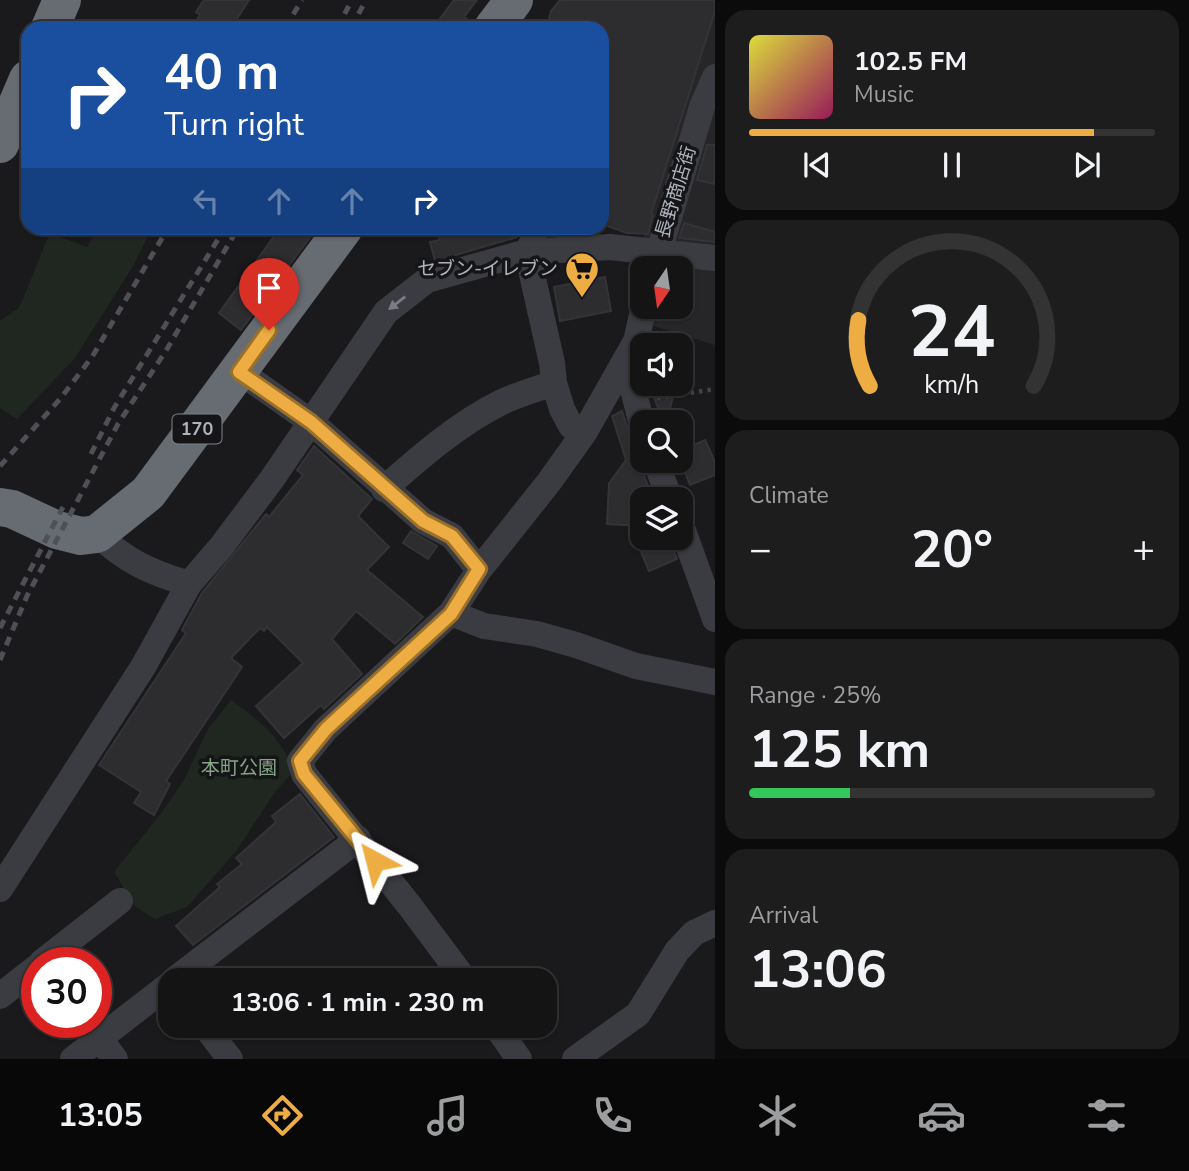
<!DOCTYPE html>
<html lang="en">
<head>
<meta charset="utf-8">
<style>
  :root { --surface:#141415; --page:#1d1d1e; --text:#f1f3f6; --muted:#9d9ea0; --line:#333334; --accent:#edad42 }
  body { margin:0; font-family:"Nunito Sans","Noto Sans JP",sans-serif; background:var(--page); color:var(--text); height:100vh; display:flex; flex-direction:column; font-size:26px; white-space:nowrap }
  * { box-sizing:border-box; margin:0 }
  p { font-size:23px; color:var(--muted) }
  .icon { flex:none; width:38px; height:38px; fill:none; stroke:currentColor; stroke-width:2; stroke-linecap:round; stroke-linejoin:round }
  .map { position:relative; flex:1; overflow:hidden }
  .side { display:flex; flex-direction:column; gap:10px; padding:10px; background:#0b0b0c; width:474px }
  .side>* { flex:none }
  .hud { position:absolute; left:21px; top:21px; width:588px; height:214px; border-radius:21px; box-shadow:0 2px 5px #0004,0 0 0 2px var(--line); background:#1a4fa0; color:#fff; overflow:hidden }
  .needle { width:46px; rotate:193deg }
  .fabs { position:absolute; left:630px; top:256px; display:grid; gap:14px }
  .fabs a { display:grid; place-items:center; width:63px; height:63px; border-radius:14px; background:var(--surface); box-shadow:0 2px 5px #0004,0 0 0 2px var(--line); font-size:35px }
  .speed { position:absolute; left:21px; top:947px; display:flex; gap:14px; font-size:35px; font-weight:700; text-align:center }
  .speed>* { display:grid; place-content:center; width:91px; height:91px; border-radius:50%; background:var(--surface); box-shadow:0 2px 5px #0004,0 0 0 2px var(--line); line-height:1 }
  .speed .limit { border:10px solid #d22; background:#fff; color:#111 }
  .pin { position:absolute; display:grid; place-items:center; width:60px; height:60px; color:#fff; margin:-72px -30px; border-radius:50% 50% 50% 0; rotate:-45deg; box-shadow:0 0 7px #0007 }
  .pin .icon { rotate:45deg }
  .me { position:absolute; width:77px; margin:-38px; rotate:322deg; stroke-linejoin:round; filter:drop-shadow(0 0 5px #0008) }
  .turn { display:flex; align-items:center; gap:24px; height:147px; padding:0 28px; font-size:32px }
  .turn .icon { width:91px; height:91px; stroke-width:2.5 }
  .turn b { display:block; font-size:49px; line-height:60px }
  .lanes { display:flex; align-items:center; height:66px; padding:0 28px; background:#0003; justify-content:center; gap:35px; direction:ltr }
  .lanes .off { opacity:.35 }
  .big { font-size:52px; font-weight:700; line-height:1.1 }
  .side .tile { flex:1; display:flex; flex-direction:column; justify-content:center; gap:10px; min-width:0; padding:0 24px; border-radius:21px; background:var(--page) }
  .side .dial { align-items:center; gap:0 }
  .dial svg { height:182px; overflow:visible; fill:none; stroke:var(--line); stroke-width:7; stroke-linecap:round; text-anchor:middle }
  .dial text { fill:var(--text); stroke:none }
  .song { display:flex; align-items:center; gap:21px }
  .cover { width:84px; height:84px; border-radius:10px; background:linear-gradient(135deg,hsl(60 70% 55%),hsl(330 70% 35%)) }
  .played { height:7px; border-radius:4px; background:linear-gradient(90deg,var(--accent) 85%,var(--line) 85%) }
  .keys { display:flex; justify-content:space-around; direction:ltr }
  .heat { display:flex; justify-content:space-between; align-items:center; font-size:38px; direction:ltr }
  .charge { height:10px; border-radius:5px; background:linear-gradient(90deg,#34c759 25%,var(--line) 0) }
  .trip { position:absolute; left:158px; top:968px; width:399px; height:70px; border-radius:21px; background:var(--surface); box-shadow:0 2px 5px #0004,0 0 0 2px var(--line); font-weight:700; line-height:70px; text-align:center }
  .dock { display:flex; height:112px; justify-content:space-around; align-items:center; background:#080808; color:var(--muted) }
  .dock .icon { width:49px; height:49px }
  .dock .active { color:var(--accent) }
  .dock b { font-size:32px; color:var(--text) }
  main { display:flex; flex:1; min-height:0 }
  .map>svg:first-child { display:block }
</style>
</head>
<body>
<main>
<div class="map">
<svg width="715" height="1059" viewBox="0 0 715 1059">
  <rect width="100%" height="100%" fill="#1a1a1c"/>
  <!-- built -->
  <path fill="#262629" d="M715,11V345L644,323L652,306H681V268H656L643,239Z"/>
  <!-- green -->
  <path fill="#202721" d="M97,228H152L133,266L75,358L17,419L0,408V321L19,308L50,233L87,247Z
    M231,700C258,720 283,738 293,772L275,792L237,850L187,907L155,919L135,906L114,872L162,812L184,780L208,729Z"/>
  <!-- building -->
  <path fill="#2d2d30" stroke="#343438" stroke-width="2" d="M204,0H249L231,28H191L200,15L196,12Z
    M454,0H477L464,17L472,23V28H433Z
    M560,0H715V11L651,214L653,215L648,234L627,233L602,224V28H547L551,11Z
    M707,145H715V184L697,180Z
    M684,223L715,232V242L679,238Z
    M280,228H317L241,330L219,313Z
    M437,228H516L517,237L435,261L430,242L440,240Z
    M605,277L611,311L560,321L554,287Z
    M648,383H676L667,422H664Z
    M622,411L630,435L642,440L640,465L653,499H642V526L607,524L609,483L626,460L612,416Z
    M705,440L715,462V475L690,485L681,462V451Z
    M314,446L372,499L358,516L389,547L367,570L423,617L395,644L356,611L332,639L362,674L324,709L321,705L284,738L256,706L303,663L267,627L264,631L260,628L231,658L242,667L166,781L170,784L154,815L134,803L141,792L99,765L186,633L182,630L202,593L266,514L269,517L303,475L297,470Z
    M411,531L437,546L428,559L403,543Z
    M670,540L677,559L649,571L641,552Z
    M300,794L334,837L193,945L176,926L220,887L217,884L242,864L236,858L276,822L272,816Z"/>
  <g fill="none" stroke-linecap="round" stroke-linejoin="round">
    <!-- path -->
    <path stroke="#414348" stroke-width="4.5" stroke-dasharray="3.5 5" stroke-linecap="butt" d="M657,398L715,389"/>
    <!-- minor -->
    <path stroke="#3b3c41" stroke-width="26" d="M531,228L534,239L527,252L552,363L554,383L562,409L571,426L584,433
      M654,268L702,107L715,77
      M239,371L311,422L423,521L452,536L479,570
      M642,425L629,373L644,306
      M655,460L670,499
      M384,489C420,457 459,423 502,402C519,394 537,389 554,383
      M681,525L715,619
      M97,534C127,562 150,572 189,584
      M451,613L484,626L537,634L576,645L636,666L715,682
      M0,889L143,667L189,584L221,547L272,479L386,312L427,280L527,252L610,247L715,258
      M42,962L120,901
      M174,980L358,839
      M465,980L409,905L304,774L300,761L326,729L451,613L479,570L549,482L584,433L635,343
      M0,996L37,967
      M205,1026L230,1059
      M496,1026L519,1059
      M100,1039L115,1059
      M73,1059L170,984
      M575,1059L638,1014L677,951L694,933L715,923"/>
    <!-- highway -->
    <path stroke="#676b72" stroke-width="38" d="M50,28L62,0
      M493,28L514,0
      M0,144L28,79
      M0,507L12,509L57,530L81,536L97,534L148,493L344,228"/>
    <!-- rail -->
    <path stroke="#4e5056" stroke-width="5" stroke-dasharray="9 7" stroke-linecap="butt" d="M285,28L302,0
      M337,28L352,0
      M351,28L366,0
      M91,454L114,408L225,228
      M0,466L60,399L92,357L168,228
      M0,628L63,507
      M0,660L27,596L118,424L167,349L238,228"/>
  </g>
  <!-- one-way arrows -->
  <defs><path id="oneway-solid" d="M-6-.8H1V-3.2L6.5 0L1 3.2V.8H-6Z" transform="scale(1.75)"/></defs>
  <use fill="#7a7d84" href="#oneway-solid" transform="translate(397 303) rotate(142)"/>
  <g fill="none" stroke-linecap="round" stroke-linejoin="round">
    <!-- route casing -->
    <g stroke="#9a702b" stroke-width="18">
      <path id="route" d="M269,330L239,372L311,422L423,521L452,536L479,569L451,614L326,729L300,761L304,774L375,861"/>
    </g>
    <!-- route -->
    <use href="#route" stroke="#edad42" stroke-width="12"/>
  </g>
  <!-- icons -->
  <defs>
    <g id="supermarket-pin" transform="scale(1.75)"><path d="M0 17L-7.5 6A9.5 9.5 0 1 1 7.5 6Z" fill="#edad42" stroke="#151517"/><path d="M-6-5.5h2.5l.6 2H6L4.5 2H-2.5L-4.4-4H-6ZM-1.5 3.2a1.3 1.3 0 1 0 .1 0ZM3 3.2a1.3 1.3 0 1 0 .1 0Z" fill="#111"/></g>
  </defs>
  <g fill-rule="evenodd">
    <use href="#supermarket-pin" x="582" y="269"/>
  </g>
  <g text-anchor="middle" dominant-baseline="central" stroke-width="7" stroke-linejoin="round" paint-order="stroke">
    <!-- shield labels -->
    <rect fill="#151517" stroke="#7f838a" stroke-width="2" x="172.5" y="414.5" width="49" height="29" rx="5"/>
    <g font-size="18" font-weight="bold" fill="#adb2bb">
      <text x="197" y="429">170</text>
    </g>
    <!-- street labels -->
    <g font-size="19" fill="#adb2bb" stroke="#151517">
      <text transform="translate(676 192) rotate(-73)">長野商店街</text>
    </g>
    <!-- poi labels -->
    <g font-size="19" fill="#adb2bb" stroke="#151517" text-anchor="end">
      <text x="558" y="269">セブン-イレブン</text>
    </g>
    <!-- park labels -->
    <g font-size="19" fill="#85a586" stroke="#151517">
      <text x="239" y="768">本町公園</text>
    </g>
  </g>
</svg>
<div class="fabs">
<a><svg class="needle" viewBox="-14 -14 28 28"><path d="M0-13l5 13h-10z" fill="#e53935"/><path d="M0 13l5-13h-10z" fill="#9d9ea0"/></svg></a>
<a><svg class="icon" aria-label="sound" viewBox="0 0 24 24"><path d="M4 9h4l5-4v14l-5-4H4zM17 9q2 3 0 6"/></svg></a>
<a><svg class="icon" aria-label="search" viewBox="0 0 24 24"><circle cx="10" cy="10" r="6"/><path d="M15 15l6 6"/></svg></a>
<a><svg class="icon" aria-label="layers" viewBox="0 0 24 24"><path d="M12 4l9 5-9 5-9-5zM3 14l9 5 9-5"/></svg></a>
</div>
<div class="speed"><div class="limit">30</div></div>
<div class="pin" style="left:269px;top:330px;background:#d93025"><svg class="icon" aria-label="arrive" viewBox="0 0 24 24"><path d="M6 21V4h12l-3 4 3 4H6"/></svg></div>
<svg class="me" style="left:375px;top:861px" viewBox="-20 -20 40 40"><path d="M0-17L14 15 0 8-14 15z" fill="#edad42" stroke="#fff" stroke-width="4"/></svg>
<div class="trip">13:06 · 1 min · 230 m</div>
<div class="hud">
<div class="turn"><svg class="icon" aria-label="right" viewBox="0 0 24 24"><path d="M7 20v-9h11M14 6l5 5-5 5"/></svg><div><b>40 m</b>Turn right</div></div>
<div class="lanes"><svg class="icon off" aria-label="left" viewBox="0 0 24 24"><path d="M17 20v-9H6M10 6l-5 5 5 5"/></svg><svg class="icon off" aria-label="ahead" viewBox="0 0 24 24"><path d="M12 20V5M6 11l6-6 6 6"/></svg><svg class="icon off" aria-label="ahead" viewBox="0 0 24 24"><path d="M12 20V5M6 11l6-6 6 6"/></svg><svg class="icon" aria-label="right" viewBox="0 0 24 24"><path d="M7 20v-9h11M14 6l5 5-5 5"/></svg></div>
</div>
</div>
<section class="side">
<div class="tile">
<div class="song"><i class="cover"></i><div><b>102.5 FM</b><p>Music</p></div></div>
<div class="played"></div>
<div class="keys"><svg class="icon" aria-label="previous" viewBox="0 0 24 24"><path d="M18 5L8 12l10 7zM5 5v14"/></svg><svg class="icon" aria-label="pause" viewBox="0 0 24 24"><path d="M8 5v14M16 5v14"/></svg><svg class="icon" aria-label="next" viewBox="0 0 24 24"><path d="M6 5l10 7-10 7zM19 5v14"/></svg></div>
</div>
<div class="tile dial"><svg viewBox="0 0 100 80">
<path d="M14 69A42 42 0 1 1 86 69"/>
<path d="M14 69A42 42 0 0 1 9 40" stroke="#edad42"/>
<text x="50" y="56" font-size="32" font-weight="700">24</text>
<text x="50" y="72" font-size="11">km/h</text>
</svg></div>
<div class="tile"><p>Climate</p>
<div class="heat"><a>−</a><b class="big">20°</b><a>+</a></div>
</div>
<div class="tile"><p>Range · 25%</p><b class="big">125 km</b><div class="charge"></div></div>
<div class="tile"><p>Arrival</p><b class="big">13:06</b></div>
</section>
</main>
<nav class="dock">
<b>13:05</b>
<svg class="icon active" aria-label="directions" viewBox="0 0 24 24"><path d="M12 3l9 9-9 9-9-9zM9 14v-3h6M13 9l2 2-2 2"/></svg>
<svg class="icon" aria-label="music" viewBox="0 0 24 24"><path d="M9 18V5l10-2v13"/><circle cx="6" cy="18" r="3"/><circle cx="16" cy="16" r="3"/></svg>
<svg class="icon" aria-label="phone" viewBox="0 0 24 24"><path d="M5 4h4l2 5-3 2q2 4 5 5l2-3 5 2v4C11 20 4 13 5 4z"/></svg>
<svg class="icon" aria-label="climate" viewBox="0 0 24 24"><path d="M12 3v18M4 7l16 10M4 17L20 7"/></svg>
<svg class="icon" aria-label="car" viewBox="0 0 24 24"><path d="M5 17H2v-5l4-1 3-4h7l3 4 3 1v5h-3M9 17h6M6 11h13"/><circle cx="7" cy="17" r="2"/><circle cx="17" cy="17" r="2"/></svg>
<svg class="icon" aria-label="filters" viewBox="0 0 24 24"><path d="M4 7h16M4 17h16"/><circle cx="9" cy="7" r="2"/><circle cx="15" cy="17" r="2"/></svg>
</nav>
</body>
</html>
